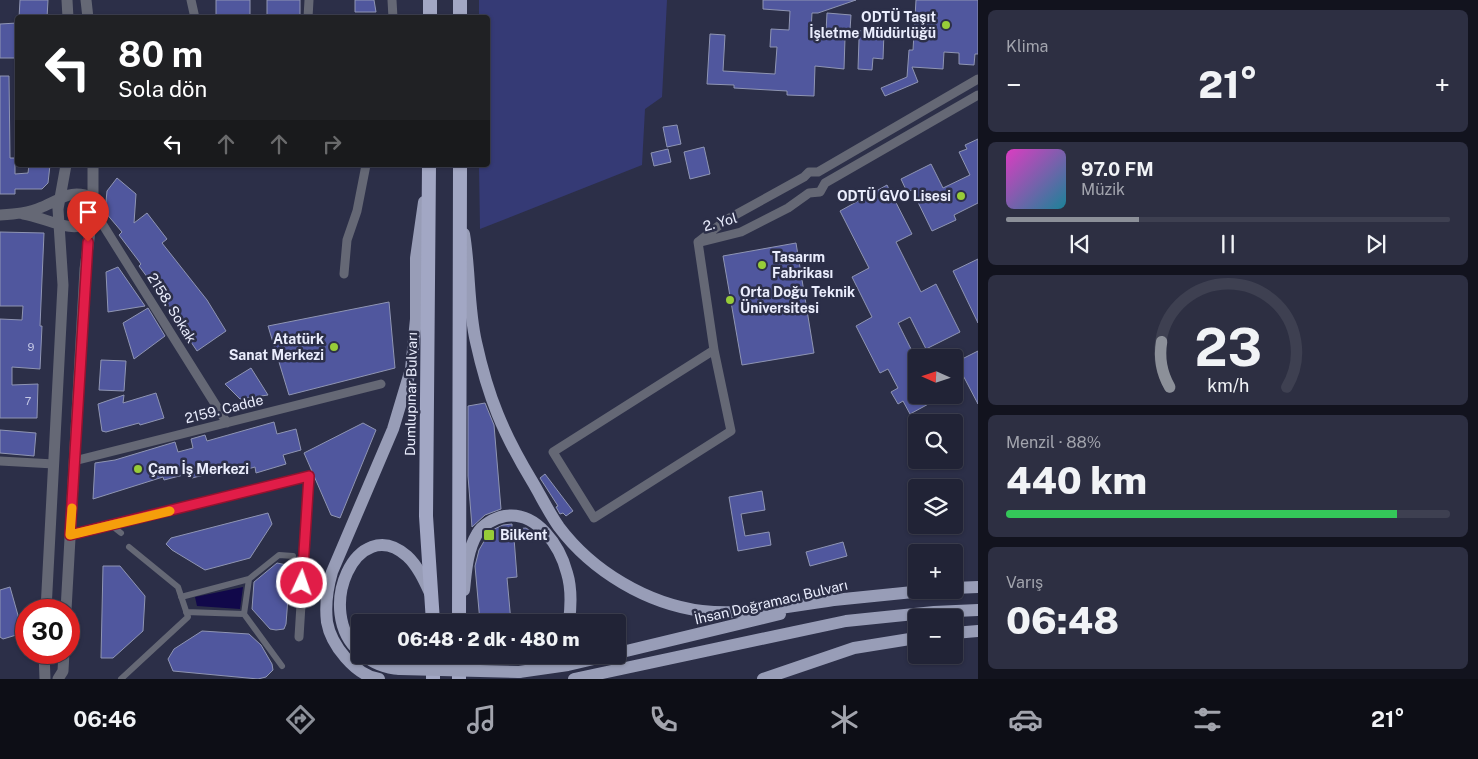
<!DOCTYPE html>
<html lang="tr">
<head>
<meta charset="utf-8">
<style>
  :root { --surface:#212336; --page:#2d2f42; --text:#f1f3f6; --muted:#a2a4ad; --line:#3e4051; --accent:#8c9099 }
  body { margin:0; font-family:"Public Sans",sans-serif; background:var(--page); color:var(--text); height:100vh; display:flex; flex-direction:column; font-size:19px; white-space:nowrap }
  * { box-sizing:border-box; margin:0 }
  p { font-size:16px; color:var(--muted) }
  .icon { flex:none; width:28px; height:28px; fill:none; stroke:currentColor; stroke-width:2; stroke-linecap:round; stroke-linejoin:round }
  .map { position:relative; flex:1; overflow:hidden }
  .drawer { display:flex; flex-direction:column; gap:10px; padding:10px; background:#12131e; width:500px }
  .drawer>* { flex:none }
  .hud { position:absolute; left:15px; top:15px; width:475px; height:152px; border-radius:5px; box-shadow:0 1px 4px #0004,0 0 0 1px var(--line); background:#202124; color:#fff; overflow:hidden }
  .needle { width:32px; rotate:273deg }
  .buttons { position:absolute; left:908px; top:349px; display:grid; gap:10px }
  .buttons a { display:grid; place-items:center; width:55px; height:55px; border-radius:5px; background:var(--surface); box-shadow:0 1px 4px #0004,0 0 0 1px var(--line); font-size:25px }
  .speed { position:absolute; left:15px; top:599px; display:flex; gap:10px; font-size:25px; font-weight:700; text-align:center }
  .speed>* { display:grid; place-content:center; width:65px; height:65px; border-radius:50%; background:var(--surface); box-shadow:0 1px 4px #0004,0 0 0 1px var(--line); line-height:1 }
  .speed .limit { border:8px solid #d22; background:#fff; color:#111 }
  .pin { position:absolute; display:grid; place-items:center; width:42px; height:42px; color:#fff; margin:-51px -21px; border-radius:50% 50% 50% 0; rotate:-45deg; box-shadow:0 0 5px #0007 }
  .pin .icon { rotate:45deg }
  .me { position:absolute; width:55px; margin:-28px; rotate:3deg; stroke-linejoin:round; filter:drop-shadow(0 0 4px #0008) }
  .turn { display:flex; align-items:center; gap:18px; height:105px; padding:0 20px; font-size:22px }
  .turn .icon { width:65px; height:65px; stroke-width:2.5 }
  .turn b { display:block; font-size:35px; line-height:42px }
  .lanes { display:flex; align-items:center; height:48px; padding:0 20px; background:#0003; justify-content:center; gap:25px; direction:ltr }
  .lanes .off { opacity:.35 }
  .big { font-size:38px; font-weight:800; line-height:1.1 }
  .drawer .widget { flex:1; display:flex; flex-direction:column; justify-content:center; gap:8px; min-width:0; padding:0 18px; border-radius:8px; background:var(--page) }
  .drawer .dial { align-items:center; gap:0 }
  .dial svg { height:130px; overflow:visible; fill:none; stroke:var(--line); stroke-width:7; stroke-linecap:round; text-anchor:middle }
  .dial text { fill:var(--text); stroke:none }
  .song { display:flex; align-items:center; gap:15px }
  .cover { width:60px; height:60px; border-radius:8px; background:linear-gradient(135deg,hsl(310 70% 55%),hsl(190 70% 35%)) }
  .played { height:5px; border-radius:2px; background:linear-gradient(90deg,var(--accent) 30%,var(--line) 30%) }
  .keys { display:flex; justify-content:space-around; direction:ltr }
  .heat { display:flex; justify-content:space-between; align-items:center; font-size:28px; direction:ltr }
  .charge { height:8px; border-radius:4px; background:linear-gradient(90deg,#34c759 88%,var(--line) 0) }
  .trip { position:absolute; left:351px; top:614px; width:275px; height:50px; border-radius:5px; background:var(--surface); box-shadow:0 1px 4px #0004,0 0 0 1px var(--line); font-weight:800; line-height:50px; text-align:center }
  .dock { display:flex; height:80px; justify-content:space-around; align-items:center; background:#0d0e16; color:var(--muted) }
  .dock .icon { width:35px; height:35px }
  .dock .on { color:var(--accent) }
  .dock b { font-size:22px; color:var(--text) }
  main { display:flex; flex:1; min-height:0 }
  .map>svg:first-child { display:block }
</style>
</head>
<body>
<main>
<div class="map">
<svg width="978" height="679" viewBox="0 0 978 679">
  <rect width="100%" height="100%" fill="#2c2f48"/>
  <!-- green -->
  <path fill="#353a75" d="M479,0H667L662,97L645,109L642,165L480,229L479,165H488V18L479,17Z"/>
  <!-- water -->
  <path fill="#11084a" d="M243,587L240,609L197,606L195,597Z"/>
  <!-- building -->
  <path fill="#50579e" stroke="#8f95b3" d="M20,0H48L47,18H19Z
    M216,0H250V18H216Z
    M267,0H300V18H267Z
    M355,0H374L376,12H355Z
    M763,0H856L818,13H812L811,31L826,32L827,13L851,15L850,30L884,32L883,59L873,58L872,70L858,69L859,39L845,38L844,69L815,66L814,96L787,95V91L734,88V85L707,84L710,34L725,35L723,71L775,74L777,47H770L771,29L789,30L790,11L763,9Z
    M916,0H978V54H975L974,65L959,64V53L944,52L943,69L912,67L918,82L885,96L881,88L907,77L909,50H913Z
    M17,23L16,58H0V24Z
    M0,76H9L10,158H15V174L28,173L29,165H50L48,183L42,189H15V194H0Z
    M677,125L681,144L667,147L663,127Z
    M978,139V203L954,215L956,220L932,231L912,190L907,192L901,179L931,164L943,188L970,175L959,152L967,149L965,145Z
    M704,147L710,174L690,179L684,152Z
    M668,149L671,162L654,166L651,153Z
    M117,178L136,194L134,223L147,213L167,239L162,243L207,300L226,331L197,351L183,330L185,328L139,266L141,264L119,235L122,232L105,212L107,191Z
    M887,185L912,234L896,242L921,292L936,284L960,332L926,349L910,317L898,323L916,359V395H945L910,414L903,401L898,404L891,392L898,388L888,369L880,373L856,326L872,317L852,277L869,268L840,211Z
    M0,232L44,233L40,326H42L40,369L12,367V385L38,384L37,418H0V319L22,320L23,306H0Z
    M796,243L814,353L742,365L723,256Z
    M978,259V323L953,271Z
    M118,267L145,306L108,312L106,272Z
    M389,302L395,368L289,395L268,326Z
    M148,308L165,336L134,359L123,323Z
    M978,351V404L956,362Z
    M101,360L126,361L124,391L99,390Z
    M251,368L268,395L240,399L225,384Z
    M156,393L164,418L140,425L139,423L106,432L102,431L98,404L124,395L123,403Z
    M485,403L494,425L501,509L485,515L472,527L468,476V406Z
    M274,422L277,434L296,429L301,450L283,455L286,464L256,473L255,467L226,475L224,470L192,478L191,473L164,480L163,477L93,499L95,463L115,460L175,442L178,452L193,448L191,439L205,435L207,441Z
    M363,423L376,430L340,518L331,515L304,453Z
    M0,430L36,433L34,456L0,453Z
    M545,474L573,511L566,516L563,513L560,514L556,507L558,506L540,478Z
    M762,491L765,510L741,514L745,536L769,532L771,545L738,551L729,497Z
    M268,513L272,524L250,558L205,570L172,550L166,544L171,538Z
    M512,524V529L526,528L535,534L514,538L517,577L507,578L511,622H480L475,566L479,550L490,531L503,525Z
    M843,542L847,556L810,566L806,552Z
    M277,563L287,565L290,572L286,624L284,629L276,630L270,629L252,609L254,582Z
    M103,566H120L145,596L143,631L113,658H101Z
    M10,587L23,633L3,639L0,637V590Z
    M202,631L249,634L261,645L272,664L273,670L266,677L258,679L173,671L168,659L174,649Z
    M482,655H510V660L483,663Z"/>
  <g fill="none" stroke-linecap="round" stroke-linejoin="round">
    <!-- pedestrian -->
    <path stroke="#656875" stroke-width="6" d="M111,525L121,533
      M181,597L249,579L279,555L293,556
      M186,612L244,614L282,666
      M244,614L249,579
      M121,679L188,617L178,587L129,547"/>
    <!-- minor -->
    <path stroke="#656875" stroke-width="9" d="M191,0L195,18
      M392,0L393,18
      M308,18L309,0
      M93,209L227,423
      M698,242L714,350L731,431L594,518L553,452L714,350
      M698,242L726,220L804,177L809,172H818L978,79
      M701,242L741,232L788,208L809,193L820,192L825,183L978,95
      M344,274L347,240L357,211L366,165
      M0,461L54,464
      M74,461L381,384
      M70,535L309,476L299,637"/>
    <!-- tertiary -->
    <path stroke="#656875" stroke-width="11" d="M67,0L68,18
      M86,0L88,18
      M23,214C46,217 70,235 92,222
      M0,215C15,214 29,213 42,207C62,199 71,188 93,198
      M46,610L63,285L58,209L66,165
      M66,610L85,269L93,209V165
      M44,652L45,679
      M58,679L63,671L64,652"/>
    <!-- primary -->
    <path stroke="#989db7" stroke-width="12" d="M464,234C470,269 468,307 476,342C488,397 503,433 532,481C541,496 549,513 559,527C592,571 647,604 702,611C748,616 795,605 841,599
      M954,588L978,587
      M464,590C466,572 467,551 477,534C482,525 494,518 505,516C537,511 560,546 567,573C572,589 571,606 569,622
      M834,600L933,590
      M954,633L978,631
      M360,652C313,612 357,512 407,556C418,566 425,582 431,595
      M618,653L780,614
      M364,655C374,664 386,668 400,669
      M519,672L568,665L611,655
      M379,679C355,675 331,645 327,622C325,605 327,589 332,572L393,429L411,369L416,319V258L424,202
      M574,679L846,621L934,612L978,610
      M763,679L854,648L916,638"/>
    <!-- trunk -->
    <path stroke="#a2a7c4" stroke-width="14" d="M460,0V18
      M430,18V0
      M429,165L426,516L433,622
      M459,622L460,165
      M433,655V679
      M459,655V679"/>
    <!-- primary-bridge -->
    <path stroke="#989db7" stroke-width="12" d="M400,669L519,672"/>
  </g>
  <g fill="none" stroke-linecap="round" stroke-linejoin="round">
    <!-- route casing -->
    <g stroke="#92132f" stroke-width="12">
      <path id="route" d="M88,242L70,535L309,476L302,583"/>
    </g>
    <!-- route -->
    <use href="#route" stroke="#e11d48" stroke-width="9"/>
    <!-- slow -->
    <path stroke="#f59e0b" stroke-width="9" d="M72,508L70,535L170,511"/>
  </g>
  <!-- markers -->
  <g fill="#97cc38" stroke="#2c2f48" stroke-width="2">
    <circle cx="946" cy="25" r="5"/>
    <circle cx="961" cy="196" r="5"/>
    <circle cx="762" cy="265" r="5"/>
    <circle cx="730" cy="300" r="5"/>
    <circle cx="334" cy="347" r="5"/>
    <circle cx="138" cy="469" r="5"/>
    <rect x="483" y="529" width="12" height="12" rx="2.5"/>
  </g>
  <g text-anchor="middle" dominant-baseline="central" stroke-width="5" stroke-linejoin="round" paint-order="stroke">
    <!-- number labels -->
    <g font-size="11" fill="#c4c8e5">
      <text x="31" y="347">9</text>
      <text x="28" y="401">7</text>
    </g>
    <!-- poi labels -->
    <g font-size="14" font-weight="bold" fill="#eaedfd" stroke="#2c2f48" text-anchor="start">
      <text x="936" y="17" text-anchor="end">ODTÜ Taşıt<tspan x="936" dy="16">İşletme Müdürlüğü</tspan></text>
      <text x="951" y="196" text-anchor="end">ODTÜ GVO Lisesi</text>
      <text x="772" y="257">Tasarım<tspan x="772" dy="16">Fabrikası</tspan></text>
      <text x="740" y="292">Orta Doğu Teknik<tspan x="740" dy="16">Üniversitesi</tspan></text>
      <text x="324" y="339" text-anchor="end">Atatürk<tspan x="324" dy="16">Sanat Merkezi</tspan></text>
      <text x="148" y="469">Çam İş Merkezi</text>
      <text x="500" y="535">Bilkent</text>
    </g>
    <!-- street labels -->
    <g font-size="14" fill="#eaedfd" stroke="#2c2f48">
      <text transform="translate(720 222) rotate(-16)">2. Yol</text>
      <text transform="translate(172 308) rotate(58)">2158. Sokak</text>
      <text transform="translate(411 394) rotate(-89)">Dumlupınar Bulvarı</text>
      <text transform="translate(224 409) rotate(-14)">2159. Cadde</text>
      <text transform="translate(771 602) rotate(-13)">İhsan Doğramacı Bulvarı</text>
    </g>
  </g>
</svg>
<div class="buttons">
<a><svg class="needle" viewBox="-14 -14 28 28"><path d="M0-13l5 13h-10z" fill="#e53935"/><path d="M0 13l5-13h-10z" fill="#a2a4ad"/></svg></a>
<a><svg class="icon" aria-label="search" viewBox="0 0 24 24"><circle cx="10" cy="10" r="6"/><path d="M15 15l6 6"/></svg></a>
<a><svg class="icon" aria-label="layers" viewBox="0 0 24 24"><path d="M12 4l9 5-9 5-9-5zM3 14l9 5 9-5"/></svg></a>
<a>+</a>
<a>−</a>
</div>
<div class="speed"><div class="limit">30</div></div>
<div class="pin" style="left:88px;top:242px;background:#d93025"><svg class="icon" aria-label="arrive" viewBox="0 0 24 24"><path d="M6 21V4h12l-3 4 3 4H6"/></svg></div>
<svg class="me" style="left:302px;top:583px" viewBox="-20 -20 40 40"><circle r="17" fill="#e11d48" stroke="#fff" stroke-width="3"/><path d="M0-11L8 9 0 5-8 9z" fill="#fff"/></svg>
<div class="trip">06:48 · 2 dk · 480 m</div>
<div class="hud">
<div class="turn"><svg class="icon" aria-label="left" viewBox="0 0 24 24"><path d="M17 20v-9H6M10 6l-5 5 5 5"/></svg><div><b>80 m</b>Sola dön</div></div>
<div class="lanes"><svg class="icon" aria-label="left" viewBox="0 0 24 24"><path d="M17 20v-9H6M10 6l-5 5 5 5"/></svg><svg class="icon off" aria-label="ahead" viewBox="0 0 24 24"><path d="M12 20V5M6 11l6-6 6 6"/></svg><svg class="icon off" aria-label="ahead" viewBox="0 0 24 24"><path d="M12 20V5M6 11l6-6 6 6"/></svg><svg class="icon off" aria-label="right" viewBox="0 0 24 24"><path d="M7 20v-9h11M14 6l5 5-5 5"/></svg></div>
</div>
</div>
<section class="drawer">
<div class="widget"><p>Klima</p>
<div class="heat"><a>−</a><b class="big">21°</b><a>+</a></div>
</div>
<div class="widget">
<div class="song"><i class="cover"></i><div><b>97.0 FM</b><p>Müzik</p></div></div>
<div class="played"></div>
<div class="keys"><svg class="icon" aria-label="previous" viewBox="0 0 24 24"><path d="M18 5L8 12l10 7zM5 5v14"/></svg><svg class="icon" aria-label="pause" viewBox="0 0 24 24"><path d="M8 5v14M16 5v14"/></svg><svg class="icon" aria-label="next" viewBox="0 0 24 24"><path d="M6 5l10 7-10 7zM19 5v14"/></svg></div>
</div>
<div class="widget dial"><svg viewBox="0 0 100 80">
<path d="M14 69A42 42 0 1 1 86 69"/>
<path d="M14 69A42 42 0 0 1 9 41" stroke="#8c9099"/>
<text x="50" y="56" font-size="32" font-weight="700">23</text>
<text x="50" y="72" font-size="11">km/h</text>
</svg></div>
<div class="widget"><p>Menzil · 88%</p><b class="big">440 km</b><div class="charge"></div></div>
<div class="widget"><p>Varış</p><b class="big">06:48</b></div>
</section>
</main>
<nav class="dock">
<b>06:46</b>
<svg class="icon on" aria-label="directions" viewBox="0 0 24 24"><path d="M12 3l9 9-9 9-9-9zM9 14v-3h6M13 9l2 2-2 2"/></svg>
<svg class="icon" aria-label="music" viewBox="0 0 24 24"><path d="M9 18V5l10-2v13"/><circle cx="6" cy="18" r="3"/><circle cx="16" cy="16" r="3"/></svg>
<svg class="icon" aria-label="phone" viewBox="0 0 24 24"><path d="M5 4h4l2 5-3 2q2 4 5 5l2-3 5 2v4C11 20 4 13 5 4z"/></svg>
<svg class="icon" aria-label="climate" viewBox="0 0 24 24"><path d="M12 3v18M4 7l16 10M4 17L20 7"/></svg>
<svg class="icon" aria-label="car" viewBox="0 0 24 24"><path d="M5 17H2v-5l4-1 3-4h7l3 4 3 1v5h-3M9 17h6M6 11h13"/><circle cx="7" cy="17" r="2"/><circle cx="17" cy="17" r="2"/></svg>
<svg class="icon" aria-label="filters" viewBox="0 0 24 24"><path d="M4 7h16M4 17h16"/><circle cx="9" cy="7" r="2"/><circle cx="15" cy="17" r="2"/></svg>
<b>21°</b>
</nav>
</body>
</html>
